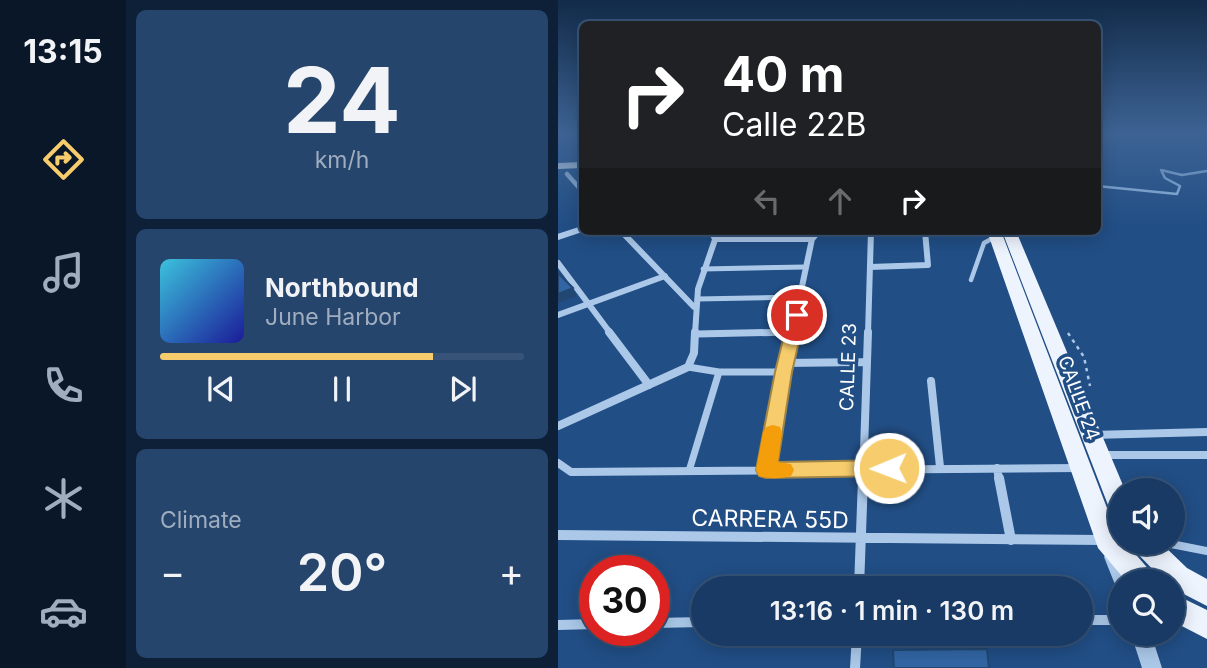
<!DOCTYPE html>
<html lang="en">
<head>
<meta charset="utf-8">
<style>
  :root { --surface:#193a64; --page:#26456d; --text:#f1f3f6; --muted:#9fadbf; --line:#375478; --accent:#f6cc6c }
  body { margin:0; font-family:Inter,sans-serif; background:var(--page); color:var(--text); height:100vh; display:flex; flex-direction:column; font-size:26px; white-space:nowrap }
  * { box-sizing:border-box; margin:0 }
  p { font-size:23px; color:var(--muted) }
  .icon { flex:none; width:38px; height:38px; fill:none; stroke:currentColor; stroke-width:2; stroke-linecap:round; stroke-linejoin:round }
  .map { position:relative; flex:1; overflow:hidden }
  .sheet { display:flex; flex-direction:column; gap:10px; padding:10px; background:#0e2037; width:432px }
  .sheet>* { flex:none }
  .top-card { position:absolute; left:21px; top:21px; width:522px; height:214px; border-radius:10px; box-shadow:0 4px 18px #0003,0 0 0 2px var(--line); background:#202124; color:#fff; overflow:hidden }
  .fabs { position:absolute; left:550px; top:478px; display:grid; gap:14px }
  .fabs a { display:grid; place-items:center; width:77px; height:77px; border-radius:50%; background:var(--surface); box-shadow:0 4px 18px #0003,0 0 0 2px var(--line); font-size:35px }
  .speed { position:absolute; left:21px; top:555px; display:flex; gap:14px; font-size:35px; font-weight:700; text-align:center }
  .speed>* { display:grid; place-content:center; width:91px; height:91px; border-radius:50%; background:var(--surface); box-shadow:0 4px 18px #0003,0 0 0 2px var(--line); line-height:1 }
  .speed .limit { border:10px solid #d22; background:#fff; color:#111 }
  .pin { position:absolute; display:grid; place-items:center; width:60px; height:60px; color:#fff; margin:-30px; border:4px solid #fff; border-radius:50%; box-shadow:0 2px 7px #0007 }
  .me { position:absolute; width:77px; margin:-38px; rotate:269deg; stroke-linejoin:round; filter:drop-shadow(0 0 5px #0008) }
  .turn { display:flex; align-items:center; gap:24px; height:147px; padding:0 28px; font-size:32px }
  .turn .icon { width:91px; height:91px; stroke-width:2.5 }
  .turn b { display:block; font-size:49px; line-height:60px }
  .lanes { display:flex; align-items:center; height:66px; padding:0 28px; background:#0003; justify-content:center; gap:35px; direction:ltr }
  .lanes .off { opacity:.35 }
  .big { font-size:52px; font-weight:600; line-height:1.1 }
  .sheet .tile { flex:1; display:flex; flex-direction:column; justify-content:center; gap:10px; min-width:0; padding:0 24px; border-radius:10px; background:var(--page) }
  .sheet .dial { align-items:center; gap:0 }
  .dial b { font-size:91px; line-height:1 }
  .song { display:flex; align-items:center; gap:21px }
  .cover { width:84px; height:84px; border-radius:10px; background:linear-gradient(135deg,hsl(190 70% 55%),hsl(240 70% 35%)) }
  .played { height:7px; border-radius:4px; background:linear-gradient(90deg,var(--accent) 75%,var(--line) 75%) }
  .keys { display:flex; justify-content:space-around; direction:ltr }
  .heat { display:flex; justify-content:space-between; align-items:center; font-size:38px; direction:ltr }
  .trip { position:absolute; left:133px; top:576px; width:402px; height:70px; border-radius:35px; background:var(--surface); box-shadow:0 4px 18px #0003,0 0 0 2px var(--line); font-weight:600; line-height:70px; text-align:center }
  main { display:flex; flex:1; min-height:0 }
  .tabs { display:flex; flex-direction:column; width:126px; justify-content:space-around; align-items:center; background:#0a1728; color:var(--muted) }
  .tabs .icon { width:49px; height:49px }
  .tabs .active { color:var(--accent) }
  .tabs b { font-size:32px; color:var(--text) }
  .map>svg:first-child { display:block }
</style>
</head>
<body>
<main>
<nav class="tabs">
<b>13:15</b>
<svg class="icon active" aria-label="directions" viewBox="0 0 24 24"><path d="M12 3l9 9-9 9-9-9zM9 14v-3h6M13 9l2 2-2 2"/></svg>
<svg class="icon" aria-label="music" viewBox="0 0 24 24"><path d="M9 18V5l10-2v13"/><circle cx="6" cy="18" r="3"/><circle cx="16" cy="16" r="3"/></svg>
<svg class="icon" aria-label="phone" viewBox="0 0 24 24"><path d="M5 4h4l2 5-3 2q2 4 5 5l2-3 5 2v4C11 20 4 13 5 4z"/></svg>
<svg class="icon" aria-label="climate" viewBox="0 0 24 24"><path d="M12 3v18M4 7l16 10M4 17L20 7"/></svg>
<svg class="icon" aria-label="car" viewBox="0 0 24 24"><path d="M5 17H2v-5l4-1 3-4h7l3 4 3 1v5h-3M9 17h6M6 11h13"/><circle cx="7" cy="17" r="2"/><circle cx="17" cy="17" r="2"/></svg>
</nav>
<section class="sheet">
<div class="tile dial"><b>24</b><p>km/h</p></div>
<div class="tile">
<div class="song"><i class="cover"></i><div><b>Northbound</b><p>June Harbor</p></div></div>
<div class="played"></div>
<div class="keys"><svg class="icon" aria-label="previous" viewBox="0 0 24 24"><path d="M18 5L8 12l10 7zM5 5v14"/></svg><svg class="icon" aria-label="pause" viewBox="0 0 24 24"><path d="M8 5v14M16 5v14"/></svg><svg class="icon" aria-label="next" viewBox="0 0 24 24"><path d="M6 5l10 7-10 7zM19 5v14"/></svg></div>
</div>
<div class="tile"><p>Climate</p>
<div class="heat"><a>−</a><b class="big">20°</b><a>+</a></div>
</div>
</section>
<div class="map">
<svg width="649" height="668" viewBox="0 0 649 668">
  <rect width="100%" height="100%" fill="#214e85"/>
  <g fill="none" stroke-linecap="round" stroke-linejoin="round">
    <!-- stream -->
    <path stroke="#9ec3ea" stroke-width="2.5" d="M539,186L619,194L622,186L607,178L603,170L624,175L649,171"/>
    <!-- path -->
    <path stroke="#abc8e9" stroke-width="2.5" stroke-dasharray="3.5 4.5" stroke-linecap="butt" d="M510,333L526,357L532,386"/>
    <!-- service-far1 -->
    <path stroke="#abc8e9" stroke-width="4.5" d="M413,280L426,243L437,237"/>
    <!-- service -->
    <path stroke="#abc8e9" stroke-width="8" d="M603,542L649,551"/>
    <!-- pedestrian-far1 -->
    <path stroke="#abc8e9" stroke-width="5" d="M145,269L247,267
      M139,299L243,297
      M154,334L235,332"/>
    <!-- pedestrian -->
    <path stroke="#abc8e9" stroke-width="7" d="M139,334L235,332
      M130,367L161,372H225
      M131,471L161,372"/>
    <!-- minor-far3 -->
    <path stroke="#abc8e9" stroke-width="4.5" d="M9,174L24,191"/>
    <!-- minor-far2 -->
    <path stroke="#abc8e9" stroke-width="6" d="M63,231L136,307
      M153,231L157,239H254
      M0,237L24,229
      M0,263L53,334
      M312,267L370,265L367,231
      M0,315L107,276
      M137,334L140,289L160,231
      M234,334L254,239L261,231
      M310,334L313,231"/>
    <!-- minor-far1 -->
    <path stroke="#abc8e9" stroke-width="8" d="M51,332L91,385
      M227,363L307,362
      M373,381L382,467
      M0,426L130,367L136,353L137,332
      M534,435L649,432
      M545,455H649
      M0,463L13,472L521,468
      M439,468L441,480
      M208,470L235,332
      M305,480L310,332"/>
    <!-- minor -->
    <path stroke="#abc8e9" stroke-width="10" d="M441,478L453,540
      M0,535L545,540
      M301,588L305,478
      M523,620H562
      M96,623L145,622
      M0,625L37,624
      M297,668L299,634"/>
    <!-- tertiary -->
    <path fill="#abc8e9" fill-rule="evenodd" d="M555,549L561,551L573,581H562V589L558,587L546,557L549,551Z
      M573,634H593L604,668H584Z"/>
    <!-- primary -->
    <path fill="#eef4fe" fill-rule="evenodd" d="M24,162V168L0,169V163Z
      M429,231H443L562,542H567L593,572L597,581H568L540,548Z
      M444,231H458L567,490H562V515L554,512L550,505Z
      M573,542H602L629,568L649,579V606L614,588V581H606L576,550Z
      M614,593L649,610V639L614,621Z"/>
  </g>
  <!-- shaded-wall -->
  <path fill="#224772" d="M15,288L18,296L0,303V294Z"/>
  <!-- building -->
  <path fill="#3165a3" stroke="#224772" stroke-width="2" d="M0,273L15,288L0,294Z
    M429,649L431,668H336L335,650Z"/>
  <!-- sky -->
  <linearGradient id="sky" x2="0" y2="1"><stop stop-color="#122b49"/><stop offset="0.59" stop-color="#3d6394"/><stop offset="1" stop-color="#3d6394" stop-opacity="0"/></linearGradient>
  <rect width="649" height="226" fill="url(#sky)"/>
  <!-- route -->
  <path fill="#f6cc6c" stroke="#a08546" stroke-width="2" d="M239,310L247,315L234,372L220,462L331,460L338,462L341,468L338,474L331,476L208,478L201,476L198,470L217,372L231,315Z"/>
  <!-- slow -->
  <path fill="#f59e0b" d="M215,425L222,427L224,432L220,462L233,464L236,470L233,476C222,479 211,479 201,476L198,470L205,432L208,427Z"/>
  <g text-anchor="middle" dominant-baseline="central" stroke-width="7" stroke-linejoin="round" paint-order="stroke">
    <!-- street labels -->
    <g font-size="19" fill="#fff" stroke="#214e85">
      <text transform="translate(290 367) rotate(-88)">CALLE 23</text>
      <text transform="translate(521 398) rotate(70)">CALLE 24</text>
    </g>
    <!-- near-street labels -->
    <g font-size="23" fill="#fff" stroke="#214e85">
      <text transform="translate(212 519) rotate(1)">CARRERA 55D</text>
    </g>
  </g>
</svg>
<div class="fabs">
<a><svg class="icon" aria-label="sound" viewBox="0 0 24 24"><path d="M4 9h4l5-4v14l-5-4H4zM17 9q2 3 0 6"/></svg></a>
<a><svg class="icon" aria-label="search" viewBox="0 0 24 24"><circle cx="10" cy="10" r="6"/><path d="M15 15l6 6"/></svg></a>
</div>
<div class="speed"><div class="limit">30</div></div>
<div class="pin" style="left:239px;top:315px;background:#d93025"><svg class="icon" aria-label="arrive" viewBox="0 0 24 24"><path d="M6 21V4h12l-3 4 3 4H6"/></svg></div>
<svg class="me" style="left:331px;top:468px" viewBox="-20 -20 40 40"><circle r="17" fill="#f6cc6c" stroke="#fff" stroke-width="3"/><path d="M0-11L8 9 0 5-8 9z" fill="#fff"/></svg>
<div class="trip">13:16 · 1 min · 130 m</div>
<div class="top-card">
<div class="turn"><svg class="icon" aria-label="right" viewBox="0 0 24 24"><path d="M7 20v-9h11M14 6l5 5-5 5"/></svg><div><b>40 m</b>Calle 22B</div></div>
<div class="lanes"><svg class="icon off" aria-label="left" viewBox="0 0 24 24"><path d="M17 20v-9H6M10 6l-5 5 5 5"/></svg><svg class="icon off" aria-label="ahead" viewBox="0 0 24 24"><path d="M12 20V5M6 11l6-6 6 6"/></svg><svg class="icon" aria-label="right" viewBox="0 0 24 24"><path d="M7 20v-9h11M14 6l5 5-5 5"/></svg></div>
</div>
</div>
</main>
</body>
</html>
